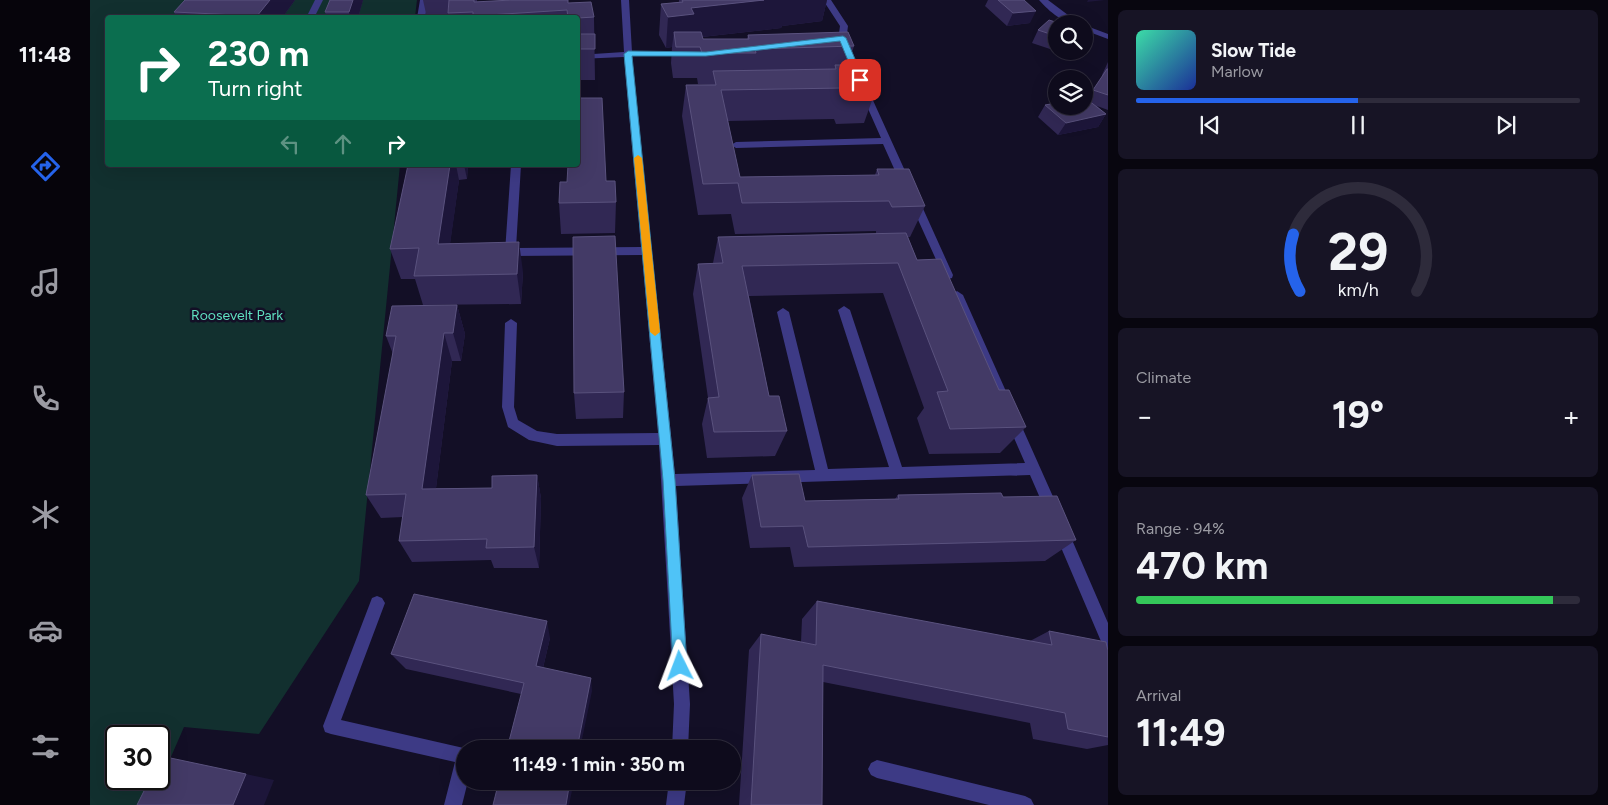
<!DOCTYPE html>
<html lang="en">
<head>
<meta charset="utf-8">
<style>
  :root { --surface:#0e0b1c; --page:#171425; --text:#f1f3f6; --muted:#9b9ba3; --line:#2e2b3b; --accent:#2563eb }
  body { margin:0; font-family:Figtree,sans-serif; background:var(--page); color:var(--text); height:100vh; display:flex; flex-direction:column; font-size:19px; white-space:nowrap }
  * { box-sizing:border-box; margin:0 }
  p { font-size:16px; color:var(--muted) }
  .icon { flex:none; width:28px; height:28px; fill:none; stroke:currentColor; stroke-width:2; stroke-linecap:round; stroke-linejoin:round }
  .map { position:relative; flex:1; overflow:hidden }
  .side { display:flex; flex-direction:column; gap:10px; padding:10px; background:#08060f; width:500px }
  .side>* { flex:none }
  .banner { position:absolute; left:15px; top:15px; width:475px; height:152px; border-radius:5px; box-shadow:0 5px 20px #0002,0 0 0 1px var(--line); background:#0b6e4f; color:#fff; overflow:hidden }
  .tools { position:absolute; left:958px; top:15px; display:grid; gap:10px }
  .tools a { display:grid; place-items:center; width:45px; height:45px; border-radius:50%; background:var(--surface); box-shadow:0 5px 20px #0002,0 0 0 1px var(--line); font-size:25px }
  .speed { position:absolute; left:15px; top:725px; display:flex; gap:10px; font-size:25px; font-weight:700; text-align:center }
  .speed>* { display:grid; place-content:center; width:65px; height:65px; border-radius:50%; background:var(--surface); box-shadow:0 5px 20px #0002,0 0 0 1px var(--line); line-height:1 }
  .speed .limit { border:2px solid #111; border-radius:8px; background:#fff; color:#111 }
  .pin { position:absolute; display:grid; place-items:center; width:42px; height:42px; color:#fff; margin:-21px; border-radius:10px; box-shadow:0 2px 8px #0006 }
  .me { position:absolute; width:55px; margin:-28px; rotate:357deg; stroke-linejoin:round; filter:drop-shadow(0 0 4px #0008) }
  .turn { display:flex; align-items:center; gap:18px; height:105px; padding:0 20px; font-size:22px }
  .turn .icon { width:65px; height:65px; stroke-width:2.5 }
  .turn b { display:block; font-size:35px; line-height:42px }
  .lanes { display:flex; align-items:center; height:48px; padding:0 20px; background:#0003; justify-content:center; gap:25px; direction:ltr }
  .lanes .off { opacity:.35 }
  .big { font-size:38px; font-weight:700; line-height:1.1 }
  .side .widget { flex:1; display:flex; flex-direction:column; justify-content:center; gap:8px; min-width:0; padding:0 18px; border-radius:8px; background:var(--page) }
  .side .dial { align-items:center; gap:0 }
  .dial svg { height:130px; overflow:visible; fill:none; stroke:var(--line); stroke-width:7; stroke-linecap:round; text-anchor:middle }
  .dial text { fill:var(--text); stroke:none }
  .song { display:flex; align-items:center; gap:15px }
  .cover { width:60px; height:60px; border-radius:8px; background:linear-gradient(135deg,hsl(160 70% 55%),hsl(230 70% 35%)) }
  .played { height:5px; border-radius:2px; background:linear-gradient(90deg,var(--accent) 50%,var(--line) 50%) }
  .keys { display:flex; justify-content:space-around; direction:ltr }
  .heat { display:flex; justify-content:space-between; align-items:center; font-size:28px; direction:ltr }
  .charge { height:8px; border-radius:4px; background:linear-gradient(90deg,#34c759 94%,var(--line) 0) }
  .trip { position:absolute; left:366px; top:740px; width:285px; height:50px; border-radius:25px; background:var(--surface); box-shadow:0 5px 20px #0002,0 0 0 1px var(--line); font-weight:700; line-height:50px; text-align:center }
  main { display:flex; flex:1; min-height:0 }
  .menu { display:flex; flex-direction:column; width:90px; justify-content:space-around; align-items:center; background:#06040b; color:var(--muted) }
  .menu .icon { width:35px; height:35px }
  .menu .on { color:var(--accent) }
  .menu b { font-size:22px; color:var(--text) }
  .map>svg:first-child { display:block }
</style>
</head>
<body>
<main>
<nav class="menu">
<b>11:48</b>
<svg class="icon on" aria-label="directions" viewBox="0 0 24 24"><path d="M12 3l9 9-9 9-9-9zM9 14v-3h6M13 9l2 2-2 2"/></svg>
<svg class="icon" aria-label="music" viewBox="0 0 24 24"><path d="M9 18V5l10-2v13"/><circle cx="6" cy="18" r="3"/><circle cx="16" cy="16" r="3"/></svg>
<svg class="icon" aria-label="phone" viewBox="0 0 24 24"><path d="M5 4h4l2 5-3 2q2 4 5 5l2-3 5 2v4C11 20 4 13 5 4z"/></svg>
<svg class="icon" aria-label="climate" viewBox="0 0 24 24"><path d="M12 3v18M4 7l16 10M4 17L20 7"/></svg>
<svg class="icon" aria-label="car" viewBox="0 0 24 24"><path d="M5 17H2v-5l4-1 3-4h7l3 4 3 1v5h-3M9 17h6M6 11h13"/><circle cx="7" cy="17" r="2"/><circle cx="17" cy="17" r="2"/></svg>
<svg class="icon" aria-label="filters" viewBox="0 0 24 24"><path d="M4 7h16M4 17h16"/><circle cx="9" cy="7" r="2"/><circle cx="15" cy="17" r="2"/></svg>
</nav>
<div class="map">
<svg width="1018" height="805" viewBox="0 0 1018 805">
  <rect width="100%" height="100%" fill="#130f26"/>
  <!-- green -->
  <path fill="#12302f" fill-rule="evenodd" d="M0,0H327L325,17L18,18V165H310L269,581L169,734L94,727L60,805H0ZM26,736H69V779H26Z"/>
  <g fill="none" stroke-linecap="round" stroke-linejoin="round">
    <!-- minor -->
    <path fill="#3d3a85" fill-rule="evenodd" d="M225,0H233L224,18H216Z
      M330,0H338L335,18H327Z
      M531,0H539L542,52H597L601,54L597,56H542L585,474L725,470L687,312L693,308L699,312L738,469L799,467L748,310L754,306L760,310L812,467L935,463L861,295L867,291L873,295L969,510L967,514L962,516L957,514L940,475L586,486L600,704L598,749H582L584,704L569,445L467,446L439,440L418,427L412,407L415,323L421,319L427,323L424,407L428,420L447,431L467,434L568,433L552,255L420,256L415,252L421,165H431L426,248L551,247L534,57L488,59V55L534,52Z
      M733,0H741L758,26L756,41L821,184L819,186H813L811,184L793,144L646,148L641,145L646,142L791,138L748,41L750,26Z
      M949,0H958L990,24C973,24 960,12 949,0Z
      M994,25L1018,34V39L994,30Z
      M825,199L830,202L863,275L862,278L858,279L853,275L820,202Z
      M971,524L976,526L1018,623V649L1013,646L964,531L966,526Z
      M287,596L292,598L295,603L251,720L378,749H375V781H378L372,805H354L365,762L241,734L235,732L233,726L282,598Z
      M787,760L935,796L941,799L944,805H899L787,778L781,775L778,769L781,763Z
      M579,781H597L594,805H576Z"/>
  </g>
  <!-- wall -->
  <path fill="#312854" d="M95,0H205L192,18H87L84,12Z
    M273,0L268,18H237L235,12Z
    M333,0H387V2L478,3L504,17L505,80H488V18H337Z
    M589,0H737L732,21L692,26L691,28L612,37L613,39H657L658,35L764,46L758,65L785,92L774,123L746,124L744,119L638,121L650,177L785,175L787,169L835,206L820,237H818L827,260L909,390L936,427L910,453L839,454L827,418L834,408L793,293L659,296L679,396L697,431L685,456L617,458L612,424L618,398L603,294L608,264L623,263L628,237L786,234V231L645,234L641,214L608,215L592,116L596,85L621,84H608L607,78H583L581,63L582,47L576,48L569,35L571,4L589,2Z
    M898,0H934L940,23L917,26L895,6Z
    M966,24V51L942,43L948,30Z
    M967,51H989L984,57Z
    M1018,62V110L1007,106L1016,114L1008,127L968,135L948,117L955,105L997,99L1013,76L1012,75Z
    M318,165H378L377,179L369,180L360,243L433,272L431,304L333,305L325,279H311L300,249Z
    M516,181L526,202L525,233L471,234L469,203L477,182Z
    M367,305L375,334L371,361H362L346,488H402L447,475L451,498L449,568H404L401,560L322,562L309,541L313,517L291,518L276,495L303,354L296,336Z
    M534,392L533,418L486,419L484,393Z
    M662,475L715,501L805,499L808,495L913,497L986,540L955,561L704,567L700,547L660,548L652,498Z
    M727,601L940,641L959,631L1018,651V745L997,749L943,739L940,723L733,682L732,805H649L659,650L671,634L711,642L712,619Z
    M460,638L453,668L502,691L431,694L316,669L301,654Z"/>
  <!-- shaded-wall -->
  <path fill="#1d163a" d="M180,0H205L192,18H168L167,16Z
    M263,0H273L268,18H260L259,12Z
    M674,0H737L732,21L692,26L691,28L602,38L584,32L582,47L576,48L578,17L601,8Z
    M998,0H1015L997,2Z
    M946,11L940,23L917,26L923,13Z
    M1001,34L994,46V42Z
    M1016,114L1008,127L968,135L976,123Z
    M360,165H366L369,180L356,274L348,244Z
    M374,165H378L377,179Z
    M429,242L433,272L431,304L427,274Z
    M367,305L375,334L371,361L363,333Z
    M354,333L362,361L343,512L332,489Z
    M447,475L451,498L449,568L444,547Z
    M457,621L460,638L450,680L446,666Z
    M501,678L502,691L490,749H487Z
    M156,774L184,780L174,805H143Z
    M480,781H484L479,805H476Z"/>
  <!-- building -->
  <path fill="#433a66" stroke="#5a527e" d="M95,0H180L167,16L84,12Z
    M240,0H263L259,12H235Z
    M359,0H384V2L422,0H478V3L501,2L504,17L488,18H478L477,10L383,16V12L358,13Z
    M592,0H674L601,8L604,14L578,17L571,4L593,2Z
    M908,0H934L946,11L923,13Z
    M959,20L972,24H966V36L948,30Z
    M994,31L1001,34L994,42Z
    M584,32H611L613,39H659L658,35L758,32L764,46L665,49L666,53H612L610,47H586Z
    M488,34H505V49H488Z
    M745,65H773L785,92L756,93L754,88L631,90L650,177L789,175L787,169H819L835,206L802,207L799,201L652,203L648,183L613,184L596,85H626L623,71L746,69Z
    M1017,69H1018V95L1003,90Z
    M994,97L1016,114L976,123L955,105L966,103V106H994Z
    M488,98H512L516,181H525L526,202L469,203L470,182H477L478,165H488Z
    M318,165H360L348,244L429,242L427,274L324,276L329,248L300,249Z
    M816,233L827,260L851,259L909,390H919L936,427L860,429L847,392L858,391L808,263L652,266L679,396H689L697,431L624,432L618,398L629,397L608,264L633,263L628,237Z
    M525,236L534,392L484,393L483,237Z
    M367,305L363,333H354L332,489L402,488V476L447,475L444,547L396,548L397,539L309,541L316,494L276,495L306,336H296L302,306Z
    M709,474L715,501L809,499L808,495L911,493L913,497L967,496L986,540L718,547L713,526L671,527L662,475Z
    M324,594L457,621L446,666L501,678L487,749H417L434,683L301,654Z
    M727,601L962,645L959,631L1016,642L1018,651V737L978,729L975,713L733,665L732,805H661L671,634L726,645Z
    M71,756L156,774L143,805H47L60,779H69V761Z
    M409,781H480L476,805H403Z"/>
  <!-- route -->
  <path fill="#4fc3f7" stroke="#337fa1" d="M753,36L756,38L774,80L773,82L766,80L750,41L616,56H542L585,480L597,666L595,672L590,674L585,672L583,666L573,480L534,54L538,51L616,52Z"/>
  <!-- slow -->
  <path fill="#f59e0b" d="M548,155L552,158L570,332L565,336L560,332L544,158Z"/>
  <g text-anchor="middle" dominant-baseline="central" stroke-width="5" stroke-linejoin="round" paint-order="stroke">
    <!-- park labels -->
    <g font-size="14" fill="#5fe0c0" stroke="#130f26">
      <text x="147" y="315">Roosevelt Park</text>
    </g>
  </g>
</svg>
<div class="tools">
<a><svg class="icon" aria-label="search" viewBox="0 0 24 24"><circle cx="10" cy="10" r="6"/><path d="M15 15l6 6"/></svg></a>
<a><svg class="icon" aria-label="layers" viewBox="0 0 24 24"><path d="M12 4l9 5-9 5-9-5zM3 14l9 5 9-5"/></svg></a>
</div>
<div class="speed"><div class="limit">30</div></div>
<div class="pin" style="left:770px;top:80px;background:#d93025"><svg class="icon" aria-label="arrive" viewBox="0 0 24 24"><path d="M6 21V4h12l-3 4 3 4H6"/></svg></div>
<svg class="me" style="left:590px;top:666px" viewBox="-20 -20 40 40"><path d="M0-17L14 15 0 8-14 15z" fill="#4fc3f7" stroke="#fff" stroke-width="4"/></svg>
<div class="trip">11:49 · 1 min · 350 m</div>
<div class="banner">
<div class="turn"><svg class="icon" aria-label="right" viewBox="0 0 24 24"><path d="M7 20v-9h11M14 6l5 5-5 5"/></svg><div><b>230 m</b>Turn right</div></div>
<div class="lanes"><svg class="icon off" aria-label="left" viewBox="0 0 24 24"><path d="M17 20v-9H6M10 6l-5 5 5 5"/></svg><svg class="icon off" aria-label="ahead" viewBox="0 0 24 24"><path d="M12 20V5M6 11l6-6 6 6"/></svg><svg class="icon" aria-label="right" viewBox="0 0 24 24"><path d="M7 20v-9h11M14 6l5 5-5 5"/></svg></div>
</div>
</div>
<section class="side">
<div class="widget">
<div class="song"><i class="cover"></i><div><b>Slow Tide</b><p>Marlow</p></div></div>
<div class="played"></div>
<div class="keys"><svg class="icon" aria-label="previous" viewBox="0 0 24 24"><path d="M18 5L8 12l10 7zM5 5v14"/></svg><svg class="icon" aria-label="pause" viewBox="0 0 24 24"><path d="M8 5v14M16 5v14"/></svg><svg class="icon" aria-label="next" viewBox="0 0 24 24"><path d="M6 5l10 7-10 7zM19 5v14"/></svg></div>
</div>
<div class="widget dial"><svg viewBox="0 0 100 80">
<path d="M14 69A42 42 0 1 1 86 69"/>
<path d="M14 69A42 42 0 0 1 10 34" stroke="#2563eb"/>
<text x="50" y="56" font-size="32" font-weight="700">29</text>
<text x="50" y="72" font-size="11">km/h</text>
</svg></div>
<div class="widget"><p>Climate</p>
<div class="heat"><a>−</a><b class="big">19°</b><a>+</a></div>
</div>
<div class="widget"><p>Range · 94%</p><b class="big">470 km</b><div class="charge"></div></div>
<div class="widget"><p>Arrival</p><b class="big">11:49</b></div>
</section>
</main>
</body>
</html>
